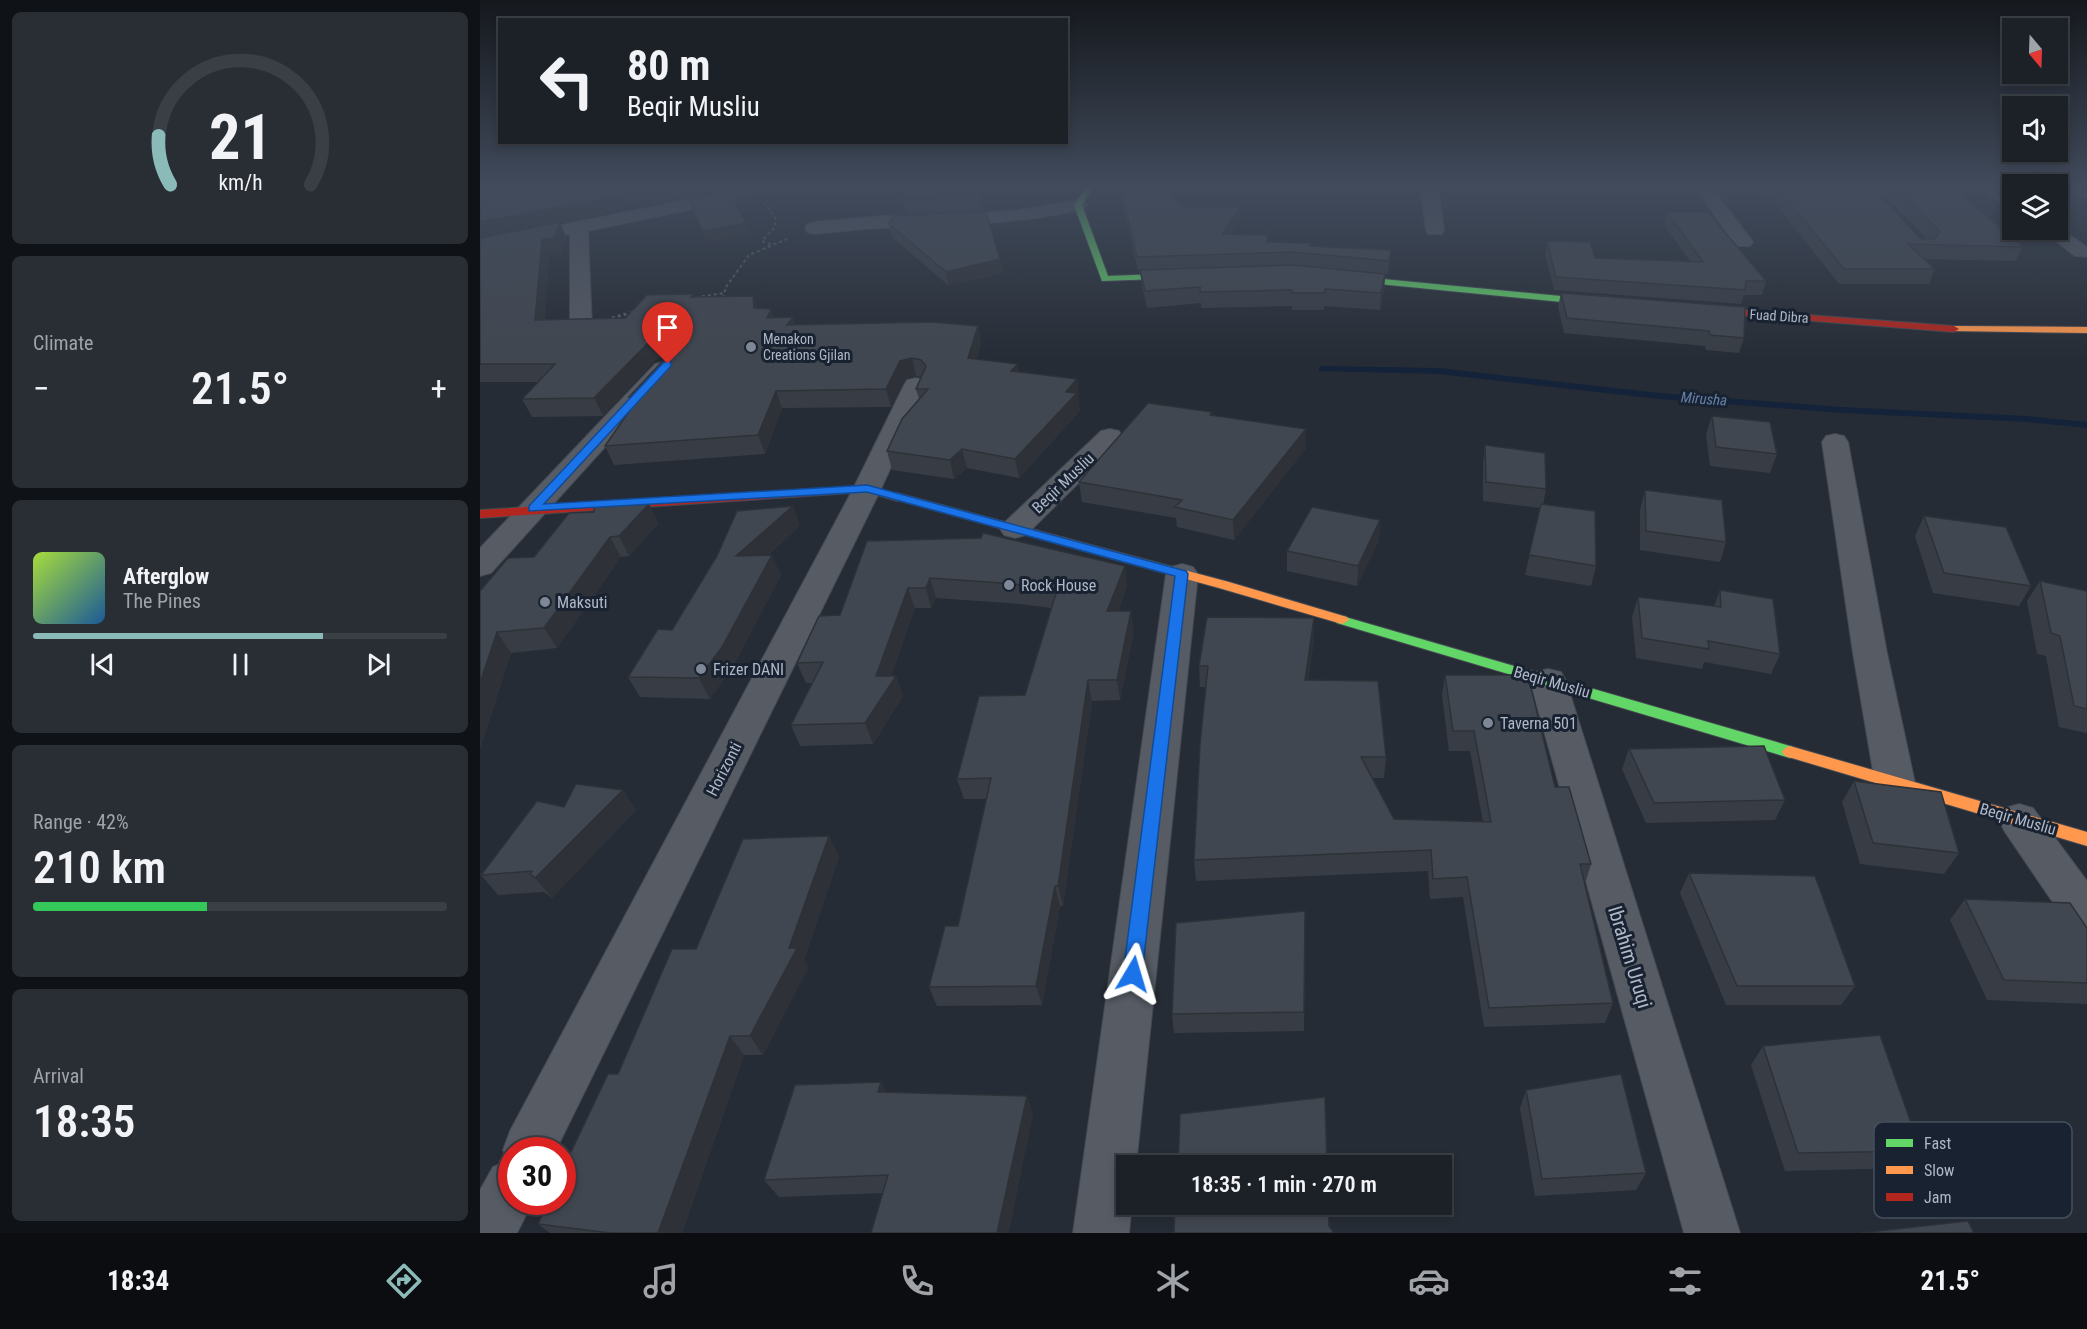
<!DOCTYPE html>
<html lang="en">
<head>
<meta charset="utf-8">
<style>
  :root { --surface:#1c2128; --page:#292e34; --text:#f1f3f6; --muted:#a0a3a8; --line:#3a3e45; --accent:#8bbbb9 }
  body { margin:0; font-family:"Roboto Condensed",sans-serif; background:var(--page); color:var(--text); height:100vh; display:flex; flex-direction:column; font-size:22px; white-space:nowrap }
  * { box-sizing:border-box; margin:0 }
  p { font-size:20px; color:var(--muted) }
  .icon { flex:none; width:33px; height:33px; fill:none; stroke:currentColor; stroke-width:2; stroke-linecap:round; stroke-linejoin:round }
  .map { position:relative; flex:1; overflow:hidden }
  .details { display:flex; flex-direction:column; gap:12px; padding:12px; background:#0f1216; width:480px }
  .details>* { flex:none }
  .guide { position:absolute; left:18px; top:18px; width:570px; height:126px; border-radius:0px; box-shadow:0 3px 9px #0003,0 0 0 2px var(--line); background:#1c2128; color:var(--text); overflow:hidden }
  .needle { width:39px; rotate:161deg }
  .tools { position:absolute; left:1522px; top:18px; display:grid; gap:12px }
  .tools a { display:grid; place-items:center; width:66px; height:66px; border-radius:0px; background:var(--surface); box-shadow:0 3px 9px #0003,0 0 0 2px var(--line); font-size:30px }
  .speed { position:absolute; left:18px; top:1137px; display:flex; gap:12px; font-size:30px; font-weight:700; text-align:center }
  .speed>* { display:grid; place-content:center; width:78px; height:78px; border-radius:50%; background:var(--surface); box-shadow:0 3px 9px #0003,0 0 0 2px var(--line); line-height:1 }
  .speed .limit { border:9px solid #d22; background:#fff; color:#111 }
  .pin { position:absolute; display:grid; place-items:center; width:51px; height:51px; color:#fff; margin:-62px -26px; border-radius:50% 50% 50% 0; rotate:-45deg; box-shadow:0 0 6px #0007 }
  .pin .icon { rotate:45deg }
  .me { position:absolute; width:66px; margin:-33px; rotate:7deg; stroke-linejoin:round; filter:drop-shadow(0 0 4px #0008) }
  .turn { display:flex; align-items:center; gap:21px; height:126px; padding:0 30px; font-size:27px }
  .turn .icon { width:78px; height:78px; stroke-width:2.5 }
  .turn b { display:block; font-size:42px; line-height:51px }
  .big { font-size:45px; font-weight:600; line-height:1.1 }
  .details .widget { flex:1; display:flex; flex-direction:column; justify-content:center; gap:9px; min-width:0; padding:0 21px; border-radius:9px; background:var(--page) }
  .details .dial { align-items:center; gap:0 }
  .dial svg { height:156px; overflow:visible; fill:none; stroke:var(--line); stroke-width:7; stroke-linecap:round; text-anchor:middle }
  .dial text { fill:var(--text); stroke:none }
  .song { display:flex; align-items:center; gap:18px }
  .cover { width:72px; height:72px; border-radius:9px; background:linear-gradient(135deg,hsl(80 70% 55%),hsl(210 70% 35%)) }
  .played { height:6px; border-radius:3px; background:linear-gradient(90deg,var(--accent) 70%,var(--line) 70%) }
  .keys { display:flex; justify-content:space-around; direction:ltr }
  .heat { display:flex; justify-content:space-between; align-items:center; font-size:33px; direction:ltr }
  .charge { height:9px; border-radius:4px; background:linear-gradient(90deg,#34c759 42%,var(--line) 0) }
  .trip { position:absolute; left:636px; top:1155px; width:336px; height:60px; border-radius:0px; background:var(--surface); box-shadow:0 3px 9px #0003,0 0 0 2px var(--line); font-weight:600; line-height:60px; text-align:center }
  .tab-bar { display:flex; height:96px; justify-content:space-around; align-items:center; background:#0b0d10; color:var(--muted) }
  .tab-bar .icon { width:42px; height:42px }
  .tab-bar .on { color:var(--accent) }
  .tab-bar b { font-size:27px; color:var(--text) }
  main { display:flex; flex:1; min-height:0 }
  .map>svg:first-child { display:block }
</style>
</head>
<body>
<main>
<section class="details">
<div class="widget dial"><svg viewBox="0 0 100 80">
<path d="M14 69A42 42 0 1 1 86 69"/>
<path d="M14 69A42 42 0 0 1 8 44" stroke="#8bbbb9"/>
<text x="50" y="56" font-size="32" font-weight="700">21</text>
<text x="50" y="72" font-size="11">km/h</text>
</svg></div>
<div class="widget"><p>Climate</p>
<div class="heat"><a>−</a><b class="big">21.5°</b><a>+</a></div>
</div>
<div class="widget">
<div class="song"><i class="cover"></i><div><b>Afterglow</b><p>The Pines</p></div></div>
<div class="played"></div>
<div class="keys"><svg class="icon" aria-label="previous" viewBox="0 0 24 24"><path d="M18 5L8 12l10 7zM5 5v14"/></svg><svg class="icon" aria-label="pause" viewBox="0 0 24 24"><path d="M8 5v14M16 5v14"/></svg><svg class="icon" aria-label="next" viewBox="0 0 24 24"><path d="M6 5l10 7-10 7zM19 5v14"/></svg></div>
</div>
<div class="widget"><p>Range · 42%</p><b class="big">210 km</b><div class="charge"></div></div>
<div class="widget"><p>Arrival</p><b class="big">18:35</b></div>
</section>
<div class="map">
<svg width="1607" height="1233" viewBox="0 0 1607 1233">
  <rect width="100%" height="100%" fill="#262c35"/>
  <g fill="none" stroke-linecap="round" stroke-linejoin="round">
    <!-- stream -->
    <path fill="#14233a" fill-rule="evenodd" d="M842,366L959,368L1179,393L1362,407L1547,416L1607,422V428L1547,422L1362,413L1179,399L959,374L839,371V367Z"/>
    <!-- street casing -->
    <g stroke="#434952" stroke-width="2">
      <path id="street" d="M252,186H270L265,194L242,203L108,231L112,327L109,332L101,334L93,332L90,327V234L0,253V241L231,195Z
        M940,186H958L964,230L962,234H948L946,230Z
        M1214,186H1231L1273,242L1270,246H1256Z
        M1500,186H1520L1533,196V209L1527,208Z
        M1578,186L1607,187V197L1578,191Z
        M598,200L604,201L607,205L604,209C537,225 471,225 403,228C380,229 357,232 334,234L327,232L325,228L327,224L334,222L402,216L532,211Z
        M1578,227L1607,247V257L1595,256L1561,230H1578Z
        M183,362L191,364L195,369L191,374L11,573L0,576V548L175,364Z
        M436,378L445,380L448,385L401,489L76,1150H32V1202H53L51,1205L37,1233H0V1190L13,1167L27,1161L23,1150L30,1131L373,489L424,385L427,380Z
        M630,429L639,431L643,437L639,443L546,535L535,538L524,535L520,529L524,523L621,431Z
        M1355,434L1364,436L1368,442L1407,653L1435,783L1429,794L1415,798L1401,794L1395,783L1373,653L1342,442L1346,436Z
        M702,564L713,567L718,574L656,1166H646V1204H652L649,1233H593L686,574L691,567Z
        M1068,669L1081,672L1086,681L1260,1233H1204L1050,681L1055,672Z
        M1539,804L1553,808L1607,881V934L1591,929L1525,832L1519,820L1525,808Z"/>
    </g>
    <!-- fast casing -->
    <g stroke="#434952" stroke-width="2">
      <path id="fast" d="M607,186H614L602,205L628,276L705,273L709,276L708,278L622,281L594,205Z
        M861,275L1123,300L1127,303L1123,306L858,280L857,278Z
        M862,616L1310,746L1315,748L1318,752L1315,756L1310,758L857,623L855,620Z"/>
    </g>
    <!-- slow casing -->
    <g stroke="#434952" stroke-width="2">
      <path id="slow" d="M1474,326L1607,327V333L1471,331V327Z
        M417,493L749,582L867,617L869,620L862,624L739,588L413,499L411,497L413,495Z
        M1310,746L1607,832V846L1305,756L1302,752L1305,748Z"/>
    </g>
    <!-- jam casing -->
    <g stroke="#434952" stroke-width="2">
      <path id="jam" d="M1220,307L1474,326L1479,329L1474,332L1217,312V308Z
        M387,486L421,495L423,497L417,501L387,492L0,518V510Z"/>
    </g>
    <!-- path-far1 -->
    <path stroke="#575e66" stroke-width="2" stroke-dasharray="3 3" stroke-linecap="butt" d="M284,202L295,217V227L282,241L292,245
      M246,287L269,255L307,239
      M210,298L245,293"/>
    <!-- path -->
    <path stroke="#575e66" stroke-width="3" stroke-dasharray="3 3" stroke-linecap="butt" d="M132,318L153,312"/>
    <!-- street -->
    <use href="#street" fill="#565b64" fill-rule="evenodd"/>
    <!-- fast -->
    <use href="#fast" fill="#63d668" fill-rule="evenodd"/>
    <!-- slow -->
    <use href="#slow" fill="#ff974d" fill-rule="evenodd"/>
    <!-- jam -->
    <use href="#jam" fill="#b3261e" fill-rule="evenodd"/>
    <!-- path-bridge -->
    <path stroke="#575e66" stroke-width="2" stroke-dasharray="3 3" stroke-linecap="butt" d="M243,298L246,287"/>
  </g>
  <!-- wall -->
  <path fill="#383d45" d="M0,186L230,193L132,210V212L80,223L86,237L81,254L69,255L65,320L145,318L213,294L214,297L278,308L294,318L316,324L498,326L501,343L497,359L540,372L597,379L599,397L598,399L600,411L539,478L487,468L474,479L412,470L407,451L439,399L436,389L441,377L436,376L425,379L411,407L302,408L285,454L134,465L125,446L153,406L149,397L188,355L178,357L123,416L52,417L42,399L59,382H0Z
    M638,186H684L703,207L760,219L751,234L787,235V242L830,246L911,250L910,263L908,274L813,265L658,270Z
    M1251,186H1390L1441,239H1447L1396,186H1471L1543,247L1536,261L1444,259L1455,269L1449,284H1359L1290,197Z
    M501,195L504,210L426,213L422,198Z
    M209,200L261,202L265,213L261,214L270,235L227,243Z
    M1187,212L1286,281L1282,295H1264L1261,304L1074,290L1065,254L1067,241L1115,258L1210,261L1184,225Z
    M409,224L520,259L523,273L469,286L412,237Z
    M660,270L905,274L904,290L900,310L844,306V310H812V306L721,308V303L667,308L662,286Z
    M1081,293L1264,338L1259,353L1226,350L1225,346L1084,333L1078,307Z
    M732,412V416L826,429V448L754,540L697,527L696,518L602,502L599,482Z
    M1232,416L1297,454L1290,473L1230,466L1226,434Z
    M1005,445L1066,489L1063,505L1116,566L1111,586L1045,575L1060,508L1003,501V464Z
    M1165,490L1246,542L1240,562L1160,550V510Z
    M169,504L178,524L149,556L141,557L77,648L31,653L0,749V591L54,557L114,512Z
    M1444,516L1551,586L1539,606L1453,593L1435,536Z
    M900,520L899,540L877,586L807,571V551Z
    M320,526L288,555L301,575L252,668L230,699L160,697L148,677L192,630Z
    M387,541L647,586L638,611L654,631L640,700L612,701L583,906H580L562,1005L457,1006L449,987L478,926L506,799H484L477,779L545,695L571,608L540,604L456,598L451,608H435L411,676H416L423,696L393,744L320,746L311,725L332,683H326L317,663L360,615Z
    M1560,581L1607,591V733L1579,727L1566,656L1557,654L1547,601Z
    M1240,590L1300,654L1291,674L1224,662L1222,669L1156,658L1152,617L1158,597L1234,606Z
    M834,618V639L828,680L906,757L904,778H892L914,819L1003,822L990,751H969L962,695L965,675L1075,787L1111,864L1105,884L1133,1003L1125,1023L1004,1027L983,897L950,899L948,871L716,881L714,860L726,687H720L719,666Z
    M1149,749L1305,800L1295,820L1166,823L1142,769Z
    M1374,781L1479,853L1464,874L1380,864L1362,802Z
    M143,790L156,810L72,898L64,892L18,895L1,875Z
    M349,836L359,857L324,960L328,968L283,1055H264L202,1233H70L58,1224L138,1074L216,949Z
    M1209,873L1375,986L1361,1005H1246L1200,893Z
    M1485,899L1607,928V1004L1507,1000L1470,920Z
    M825,911L824,1031L694,1033L692,1014Z
    M1283,1046L1441,1151L1424,1168L1305,1171L1271,1065Z
    M1046,1090L1166,1173L1156,1190L1055,1196L1040,1108Z
    M407,1092L547,1096L553,1115L402,1193L299,1197L284,1180Z"/>
  <!-- shaded-wall -->
  <path fill="#2e3238" d="M181,186H246L230,193L132,210V212L80,223L86,237L81,254L69,255L64,337L0,239V222L125,196Z
    M261,202L265,213L259,214L255,203Z
    M760,207V219L743,247L742,234Z
    M266,223L270,235L227,243L223,231Z
    M911,250L910,263L908,274L909,261Z
    M520,259L523,273L469,286L466,272Z
    M905,274L904,290L900,310L901,293Z
    M273,296L279,313L274,308Z
    M291,309L297,326L287,318Z
    M313,317L319,334L307,325Z
    M498,326L501,343L492,375L488,358Z
    M180,338L187,355L178,357L123,416L114,398L171,340Z
    M432,358L436,376L425,379L411,407L406,389L420,361Z
    M538,364L541,381L531,371Z
    M597,379L599,397L598,399L600,411L539,478L535,459Z
    M296,391L302,408L285,454L278,435Z
    M826,429V448L754,540L753,520Z
    M482,449L487,468L474,479L470,460Z
    M169,504L178,524L149,556L139,536Z
    M313,506L320,526L265,575L256,556Z
    M900,520L899,540L877,586L878,566Z
    M130,537L141,557L77,648L64,628Z
    M292,555L301,575L252,668L230,699L219,678Z
    M645,566L647,586L630,632L627,611Z
    M450,578L456,598L451,608L446,588Z
    M428,588L435,608L405,693L416,676L423,696L393,744L385,723L396,676Z
    M651,611L654,631L640,700L637,680Z
    M834,618V639L825,701V680Z
    M17,632L31,653L0,749V683Z
    M608,680L612,701L583,906L578,886Z
    M143,790L156,810L72,898L55,878Z
    M349,836L359,857L324,960L328,968L283,1055L270,1036L309,948Z
    M575,886L580,906L562,1005L556,986Z
    M250,1036L264,1055L202,1233H178Z
    M401,1082L411,1100L398,1092Z
    M547,1096L553,1115L529,1233H517Z"/>
  <!-- building -->
  <path fill="#414750" stroke="#2e3238" stroke-width="1.5" d="M0,186H181L125,196V198L0,222Z
    M429,186H498L501,195L422,198Z
    M640,186H684L703,207H760L742,234L787,235V242L830,243L829,246L911,250L909,261L813,252L657,257Z
    M1296,186H1390L1441,239H1455L1460,231L1414,186H1471L1543,247L1428,244L1455,269H1364Z
    M251,189L261,202L255,203L266,223L223,231L209,200Z
    M506,212L520,259L466,272L409,224L413,216Z
    M1187,212H1228L1286,281H1266L1265,290L1076,277L1067,241L1110,242L1115,258L1223,262Z
    M80,222L74,238L62,240L55,320L145,318L167,295L213,294L211,297L273,296L274,308L291,309L287,318L313,317L307,325L452,322L498,326L488,358L538,364L531,371L597,379L586,392L597,393L535,459L482,449L470,460L407,451L422,419L448,389H436L446,366L441,360L432,358L420,361L406,389L296,391L278,435L125,446L159,397H149L195,348L191,340L180,338L171,340L114,398L42,399L75,364H0V238Z
    M813,265L905,274L901,293L845,289V293H812V290L720,292V287L665,291L660,270Z
    M1081,293L1265,307L1264,338L1230,335L1229,331L1087,318Z
    M668,403L732,412L730,415L826,429L753,520L695,507L702,500L599,482Z
    M1232,416L1290,422L1297,454L1236,447Z
    M1005,445L1065,453L1066,489L1006,482Z
    M1165,490L1242,500L1246,542L1166,531Z
    M114,502L169,504L139,536L130,537L64,628L17,632L0,683V591L28,558L54,557L89,513L114,512Z
    M1061,504L1115,511L1116,566L1049,555Z
    M313,506L256,556L292,555L242,647L219,678L148,677L178,629L192,630L237,556L257,511Z
    M832,507L900,520L878,566L807,551Z
    M1444,516L1526,527L1551,586L1464,573Z
    M503,533L645,566L627,611H651L637,680H608L578,886H575L556,986L449,987L465,926H478L511,778L477,779L499,696L545,695L577,590L535,584L450,578L446,588H428L396,676H416L385,723L311,725L343,662L317,663L339,616L360,615L387,541L501,538Z
    M1560,581L1607,591V709L1594,706L1580,636L1571,633Z
    M1240,590L1293,599L1300,654L1228,641L1229,649L1162,638L1158,597L1241,607Z
    M727,617L834,618L825,680L898,681L906,757H881L914,819L1011,822L994,731H973L965,675H1048L1075,787H1089L1111,864H1100L1133,1003L1009,1008L987,877L953,879L951,850L714,860L720,744L728,666H719Z
    M1284,746L1305,800L1174,803L1149,749Z
    M1374,781L1461,792L1479,853L1393,843Z
    M96,784L143,790L55,878L50,874L52,871L1,875L57,801L84,807Z
    M349,836L309,948H317L270,1036H250L178,1233H130L58,1224L68,1202H82V1171L128,1074H138L192,949H216L263,839Z
    M1209,873L1335,876L1375,986H1257Z
    M1485,899L1590,903L1607,928V983L1524,980Z
    M825,911L824,1012L692,1014L696,923Z
    M1400,1035L1441,1151L1318,1153L1283,1046Z
    M1141,1074L1166,1173L1062,1179L1046,1090Z
    M401,1082L398,1092L547,1096L517,1233H391L408,1175L284,1180L315,1085Z
    M845,1097L847,1166H698L700,1114Z
    M695,1204H848L849,1226L854,1233H694Z
    M1488,1221L1494,1233H1381Z"/>
  <!-- sky -->
  <linearGradient id="sky" x2="0" y2="1"><stop stop-color="#15181d"/><stop offset="0.52" stop-color="#414b5c"/><stop offset="1" stop-color="#414b5c" stop-opacity="0"/></linearGradient>
  <rect width="1607" height="359" fill="url(#sky)"/>
  <!-- route -->
  <path fill="#1a73e8" stroke="#114b97" stroke-width="1.5" d="M188,361L191,362V366L64,504L387,485L706,571L708,574L662,974L659,980L653,983L646,980L643,974L695,576L387,492L49,511V506L184,362Z"/>
  <!-- markers -->
  <g fill="#7e8795" stroke="#192230" stroke-width="2">
    <circle cx="271" cy="347" r="6"/>
    <circle cx="529" cy="585" r="6"/>
    <circle cx="65" cy="602" r="6"/>
    <circle cx="221" cy="669" r="6"/>
    <circle cx="1008" cy="723" r="6"/>
  </g>
  <g text-anchor="middle" dominant-baseline="central" stroke-width="6" stroke-linejoin="round" paint-order="stroke">
    <!-- far-street labels -->
    <g font-size="14" fill="#aeb8c8" stroke="#192230">
      <text transform="translate(1299 316) rotate(4)">Fuad Dibra</text>
    </g>
    <!-- far-poi labels -->
    <g font-size="14" fill="#aeb8c8" stroke="#192230" text-anchor="start">
      <text x="283" y="339">Menakon<tspan x="283" dy="16">Creations Gjilan</tspan></text>
    </g>
    <!-- far-water labels -->
    <g font-size="15" font-style="italic" fill="#6481aa" stroke="#192230">
      <text transform="translate(1224 399) rotate(4)">Mirusha</text>
    </g>
    <!-- street labels -->
    <g font-size="16" fill="#aeb8c8" stroke="#192230">
      <text transform="translate(583 483) rotate(-44)">Beqir Musliu</text>
      <text transform="translate(1072 682) rotate(16)">Beqir Musliu</text>
      <text transform="translate(244 769) rotate(-63)">Horizonti</text>
      <text transform="translate(1538 819) rotate(16)">Beqir Musliu</text>
    </g>
    <!-- poi labels -->
    <g font-size="16" fill="#aeb8c8" stroke="#192230" text-anchor="start">
      <text x="541" y="585">Rock House</text>
      <text x="77" y="602">Maksuti</text>
      <text x="233" y="669">Frizer DANI</text>
      <text x="1020" y="723">Taverna 501</text>
    </g>
    <!-- near-street labels -->
    <g font-size="20" fill="#aeb8c8" stroke="#192230">
      <text transform="translate(1150 957) rotate(73)">Ibrahim Uruqi</text>
    </g>
  </g>
  <!-- legend -->
  <rect x="1394" y="1122" width="198" height="96" rx="9" fill="#192230" stroke="#464f5e" stroke-width="1.5"/>
  <rect x="1406" y="1139" width="27" height="8" fill="#63d668"/>
  <rect x="1406" y="1166" width="27" height="8" fill="#ff974d"/>
  <rect x="1406" y="1193" width="27" height="8" fill="#b3261e"/>
  <g font-size="16" fill="#aeb8c8">
    <text x="1444" y="1149">Fast</text>
    <text x="1444" y="1176">Slow</text>
    <text x="1444" y="1203">Jam</text>
  </g>
</svg>
<div class="tools">
<a><svg class="needle" viewBox="-14 -14 28 28"><path d="M0-13l5 13h-10z" fill="#e53935"/><path d="M0 13l5-13h-10z" fill="#a0a3a8"/></svg></a>
<a><svg class="icon" aria-label="sound" viewBox="0 0 24 24"><path d="M4 9h4l5-4v14l-5-4H4zM17 9q2 3 0 6"/></svg></a>
<a><svg class="icon" aria-label="layers" viewBox="0 0 24 24"><path d="M12 4l9 5-9 5-9-5zM3 14l9 5 9-5"/></svg></a>
</div>
<div class="speed"><div class="limit">30</div></div>
<div class="pin" style="left:188px;top:364px;background:#d93025"><svg class="icon" aria-label="arrive" viewBox="0 0 24 24"><path d="M6 21V4h12l-3 4 3 4H6"/></svg></div>
<svg class="me" style="left:653px;top:974px" viewBox="-20 -20 40 40"><path d="M0-17L14 15 0 8-14 15z" fill="#1a73e8" stroke="#fff" stroke-width="4"/></svg>
<div class="trip">18:35 · 1 min · 270 m</div>
<div class="guide">
<div class="turn"><svg class="icon" aria-label="left" viewBox="0 0 24 24"><path d="M17 20v-9H6M10 6l-5 5 5 5"/></svg><div><b>80 m</b>Beqir Musliu</div></div>
</div>
</div>
</main>
<nav class="tab-bar">
<b>18:34</b>
<svg class="icon on" aria-label="directions" viewBox="0 0 24 24"><path d="M12 3l9 9-9 9-9-9zM9 14v-3h6M13 9l2 2-2 2"/></svg>
<svg class="icon" aria-label="music" viewBox="0 0 24 24"><path d="M9 18V5l10-2v13"/><circle cx="6" cy="18" r="3"/><circle cx="16" cy="16" r="3"/></svg>
<svg class="icon" aria-label="phone" viewBox="0 0 24 24"><path d="M5 4h4l2 5-3 2q2 4 5 5l2-3 5 2v4C11 20 4 13 5 4z"/></svg>
<svg class="icon" aria-label="climate" viewBox="0 0 24 24"><path d="M12 3v18M4 7l16 10M4 17L20 7"/></svg>
<svg class="icon" aria-label="car" viewBox="0 0 24 24"><path d="M5 17H2v-5l4-1 3-4h7l3 4 3 1v5h-3M9 17h6M6 11h13"/><circle cx="7" cy="17" r="2"/><circle cx="17" cy="17" r="2"/></svg>
<svg class="icon" aria-label="filters" viewBox="0 0 24 24"><path d="M4 7h16M4 17h16"/><circle cx="9" cy="7" r="2"/><circle cx="15" cy="17" r="2"/></svg>
<b>21.5°</b>
</nav>
</body>
</html>
